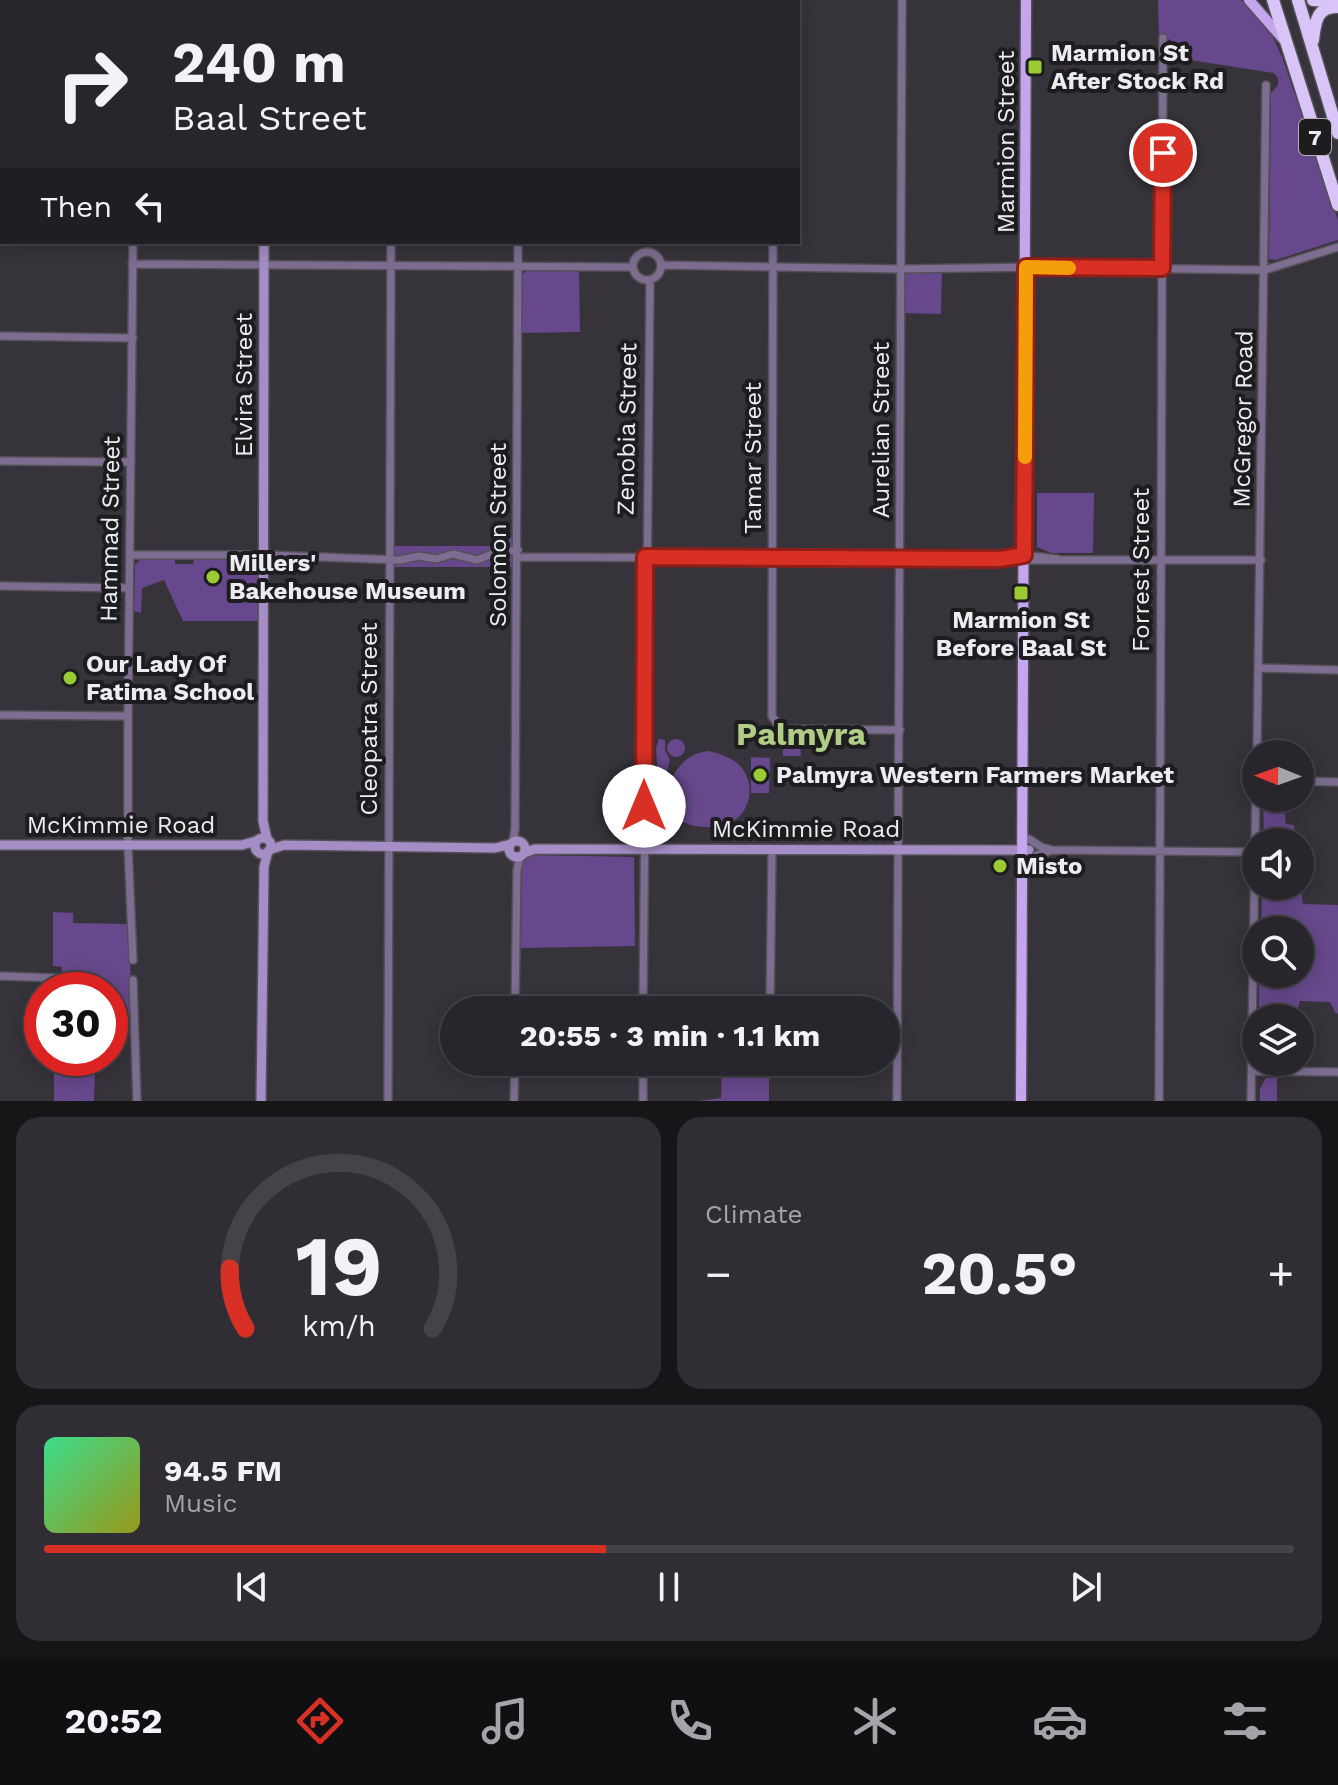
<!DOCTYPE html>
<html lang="en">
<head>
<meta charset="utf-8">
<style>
  :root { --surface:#28262c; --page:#302e34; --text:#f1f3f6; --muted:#a5a5a9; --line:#444348; --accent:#d93025 }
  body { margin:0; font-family:"Work Sans",sans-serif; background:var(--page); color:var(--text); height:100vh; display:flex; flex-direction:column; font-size:30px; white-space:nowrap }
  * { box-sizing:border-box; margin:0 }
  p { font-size:26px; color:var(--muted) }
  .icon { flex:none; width:44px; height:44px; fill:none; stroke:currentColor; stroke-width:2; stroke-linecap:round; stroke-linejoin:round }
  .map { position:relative; height:1101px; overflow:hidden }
  .panel { display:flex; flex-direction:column; gap:16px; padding:16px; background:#161518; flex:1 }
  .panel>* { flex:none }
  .hud { position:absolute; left:0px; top:0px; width:800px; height:244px; box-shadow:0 4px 20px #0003,0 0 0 2px var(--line); background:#28262c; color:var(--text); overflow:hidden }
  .needle { width:52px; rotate:271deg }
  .controls { position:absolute; left:1242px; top:740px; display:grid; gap:16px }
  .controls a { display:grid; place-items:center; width:72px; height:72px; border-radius:50%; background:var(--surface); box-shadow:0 4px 20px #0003,0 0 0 2px var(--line); font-size:40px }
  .speed { position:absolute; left:24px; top:972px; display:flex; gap:16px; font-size:40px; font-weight:700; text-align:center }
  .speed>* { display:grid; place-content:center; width:104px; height:104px; border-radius:50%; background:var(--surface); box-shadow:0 4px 20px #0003,0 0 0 2px var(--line); line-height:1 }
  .speed .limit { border:12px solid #d22; background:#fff; color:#111 }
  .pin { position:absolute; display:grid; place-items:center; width:68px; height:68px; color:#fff; margin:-34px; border:4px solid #fff; border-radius:50%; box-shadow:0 2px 8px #0007 }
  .me { position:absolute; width:88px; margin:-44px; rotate:0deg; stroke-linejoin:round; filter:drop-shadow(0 0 6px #0008) }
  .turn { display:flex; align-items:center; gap:28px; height:168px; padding:0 40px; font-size:36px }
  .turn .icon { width:104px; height:104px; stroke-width:2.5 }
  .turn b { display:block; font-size:56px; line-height:68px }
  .then { display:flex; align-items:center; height:76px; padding:0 40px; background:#0003; gap:16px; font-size:30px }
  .big { font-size:60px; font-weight:700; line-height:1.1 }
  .panel .tile { flex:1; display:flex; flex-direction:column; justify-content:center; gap:12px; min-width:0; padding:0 28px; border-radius:24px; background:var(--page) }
  .panel .dial { align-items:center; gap:0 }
  .dial svg { height:208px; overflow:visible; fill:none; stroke:var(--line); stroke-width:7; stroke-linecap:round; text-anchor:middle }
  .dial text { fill:var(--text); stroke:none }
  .song { display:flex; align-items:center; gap:24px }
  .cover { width:96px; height:96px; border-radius:12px; background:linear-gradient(135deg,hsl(150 70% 55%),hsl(60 70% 35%)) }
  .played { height:8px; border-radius:4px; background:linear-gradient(90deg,var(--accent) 45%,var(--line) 45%) }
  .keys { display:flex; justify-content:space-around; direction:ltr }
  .heat { display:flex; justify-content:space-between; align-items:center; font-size:44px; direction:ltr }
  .panel .tiles { flex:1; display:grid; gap:16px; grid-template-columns:1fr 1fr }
  .tile:last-child { grid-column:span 2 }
  .trip { position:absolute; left:440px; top:996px; width:460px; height:80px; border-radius:40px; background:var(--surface); box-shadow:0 4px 20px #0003,0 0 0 2px var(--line); font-weight:700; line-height:80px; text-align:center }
  .tab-bar { display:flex; height:128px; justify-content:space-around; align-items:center; background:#100f12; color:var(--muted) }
  .tab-bar .icon { width:56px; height:56px }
  .tab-bar .active { color:var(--accent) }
  .tab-bar b { font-size:36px; color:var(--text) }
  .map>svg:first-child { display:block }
</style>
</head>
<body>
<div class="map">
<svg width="1338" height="1101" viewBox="0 0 1338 1101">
  <rect width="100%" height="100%" fill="#36333a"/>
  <!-- green -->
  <path fill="#67488c" d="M1158,0H1241L1265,20L1282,57L1338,220V240L1276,260L1269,259L1271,93L1278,85V78L1274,73L1170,57L1167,50H1172L1171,40L1167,39L1166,36H1159Z
    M942,267L941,314L901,313L902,269Z
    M528,270H579L580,332L521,333V279L522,274Z
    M1037,493H1094L1093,553H1051L1037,547Z
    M513,536V567H394V546H502Z
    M143,557H175V564H193L194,558L257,559L260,562L261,621H183L164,580L142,588L141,613L134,611L135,565Z
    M667 748a9 9 0 1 1 18 0a9 9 0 1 1-18 0Z
    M659,739L665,740V750L670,760L666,775L658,779L656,748Z
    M783,740H797V746H800L801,756H783Z
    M709,751C720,754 734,758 742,768C755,785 751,811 732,822C725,827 716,827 708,827C649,829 663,754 709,751Z
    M751,757L770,758L769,793H751Z
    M1263,798H1283L1286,824L1294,825L1295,842H1264Z
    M530,855L634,857L635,946L521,948L522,862Z
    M1300,884L1303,904L1338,905V1013L1336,1014L1330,1002L1300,1001L1295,1018H1259V974H1300V930H1261L1262,886H1300Z
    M53,912L73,913V923L129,924L132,1024L110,1028V990H54V981L61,980L62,967L53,966Z
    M54,1058H75V1071H95L94,1101H54Z
    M722,1068L769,1074V1101H698L721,1098Z
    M1266,1078H1277V1101H1260V1089Z"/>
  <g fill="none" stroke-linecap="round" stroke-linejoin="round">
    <!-- street casing -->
    <g stroke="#535157" stroke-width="10">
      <path id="street" d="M138,2V0
        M393,2V0
        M520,2V0
        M648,2V0
        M775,2V0
        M0,98H2
        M0,218H2
        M773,242L772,716L779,727L785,729L900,730
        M633 266a14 14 0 1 1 28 0a14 14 0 1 1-28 0Z
        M132,264L633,267
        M662,265L902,269L1033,267L1265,270L1338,247
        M0,336L133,338
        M0,461L131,462
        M130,555H268L400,560L419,556L436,559L453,554L477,560L497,552L518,550
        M518,557L1000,559L1024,555L1057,559
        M1006,560H1261
        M0,586L129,588
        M1258,668L1338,670
        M0,715L128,716
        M1257,754L1266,85
        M1300,781L1338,782
        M1029,839L1041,847L1052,850L1255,852
        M513,842L515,829L518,242
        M1029,864L1037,855L1050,851
        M133,960L128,846V716L133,242
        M0,976L59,978
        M133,980L137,1101
        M515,1010L517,870L520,857
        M643,1010L650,281
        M770,1010L772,849
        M1252,1071L1338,1072
        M769,1074V1062
        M388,1101L391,242
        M514,1101L515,1062
        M643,1101V1062
        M897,1101L902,0
        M1159,1101L1163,38
        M1251,1101L1256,784"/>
    </g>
    <!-- secondary casing -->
    <g stroke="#535157" stroke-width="12">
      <path id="secondary" d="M267,2V0
        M264,242L263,821L267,839
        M255 846a8 8 0 1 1 16 0a8 8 0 1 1-16 0Z
        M509 849a8 8 0 1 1 16 0a8 8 0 1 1-16 0Z
        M0,845H242L256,841
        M269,850L284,845L495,848L511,844
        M524,853L535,849L1029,850
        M261,1101L264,867L268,851"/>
    </g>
    <!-- primary casing -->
    <g stroke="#535157" stroke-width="13">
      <path id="primary" d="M1249,0L1284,40
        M1021,1101L1026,0"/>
    </g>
    <!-- highway casing -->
    <g stroke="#535157" stroke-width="15">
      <path id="highway" d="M1273,0L1338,205
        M1298,0L1338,133
        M1313,0L1338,2
        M1313,40C1315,22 1317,6 1338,7"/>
    </g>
    <!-- street -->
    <use href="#street" stroke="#7d6e91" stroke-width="7"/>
    <!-- secondary -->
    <use href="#secondary" stroke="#a58dc5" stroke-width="9"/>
    <!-- primary -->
    <use href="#primary" stroke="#c4a5ee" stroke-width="10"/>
    <!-- highway -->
    <use href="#highway" stroke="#d9c4f8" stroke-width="12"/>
  </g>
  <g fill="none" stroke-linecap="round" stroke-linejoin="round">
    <!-- route casing -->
    <g stroke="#8d1f18" stroke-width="20">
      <path id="route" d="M644,806L645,557L1000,559L1024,555L1026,267L1162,268L1163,153"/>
    </g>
    <!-- route -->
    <use href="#route" stroke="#d93025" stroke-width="14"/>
    <!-- slow -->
    <path stroke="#f59e0b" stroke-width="14" d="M1025,457L1026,267L1069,268"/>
  </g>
  <!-- markers -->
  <g fill="#9bcb33" stroke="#1d1c1f" stroke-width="3">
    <rect x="1027" y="59" width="16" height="16" rx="4"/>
    <circle cx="213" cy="577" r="8"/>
    <rect x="1013" y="585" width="16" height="16" rx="4"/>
    <circle cx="70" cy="678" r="8"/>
    <circle cx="760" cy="775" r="8"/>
    <circle cx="1000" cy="866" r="8"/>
  </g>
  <g text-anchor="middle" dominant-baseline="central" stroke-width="8" stroke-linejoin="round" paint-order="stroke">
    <!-- shield labels -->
    <rect fill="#1d1c1f" stroke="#afaeb2" stroke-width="2" x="1299" y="119" width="32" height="36" rx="6"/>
    <g font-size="22" font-weight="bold" fill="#eeecf1">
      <text x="1315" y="137">7</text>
    </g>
    <!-- poi labels -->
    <g font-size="24" font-weight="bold" fill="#eeecf1" stroke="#1d1c1f" text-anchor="start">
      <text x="1051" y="53">Marmion St<tspan x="1051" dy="28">After Stock Rd</tspan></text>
      <text x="229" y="563">Millers'<tspan x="229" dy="28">Bakehouse Museum</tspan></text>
      <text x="1021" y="620" text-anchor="middle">Marmion St<tspan x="1021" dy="28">Before Baal St</tspan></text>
      <text x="86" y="664">Our Lady Of<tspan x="86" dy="28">Fatima School</tspan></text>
      <text x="776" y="775">Palmyra Western Farmers Market</text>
      <text x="1016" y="866">Misto</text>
    </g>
    <!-- street labels -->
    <g font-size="24" fill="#eeecf1" stroke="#1d1c1f">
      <text transform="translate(1006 142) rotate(-90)">Marmion Street</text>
      <text transform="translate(244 385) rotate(-90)">Elvira Street</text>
      <text transform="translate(1243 419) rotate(-89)">McGregor Road</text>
      <text transform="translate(627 429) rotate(-89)">Zenobia Street</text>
      <text transform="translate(881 430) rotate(-90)">Aurelian Street</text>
      <text transform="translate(753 458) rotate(-90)">Tamar Street</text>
      <text transform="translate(110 529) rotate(-89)">Hammad Street</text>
      <text transform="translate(498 535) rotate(-90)">Solomon Street</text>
      <text transform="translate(1141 570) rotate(-90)">Forrest Street</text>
      <text transform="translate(369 719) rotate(-90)">Cleopatra Street</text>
      <text x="121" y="825">McKimmie Road</text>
      <text x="806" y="829">McKimmie Road</text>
    </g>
    <!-- district labels -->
    <g font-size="32" font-weight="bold" fill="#b0cc85" stroke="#1d1c1f">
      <text x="801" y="734">Palmyra</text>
    </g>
  </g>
</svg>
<div class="controls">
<a><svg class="needle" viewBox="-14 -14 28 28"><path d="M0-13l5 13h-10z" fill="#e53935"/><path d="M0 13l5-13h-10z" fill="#a5a5a9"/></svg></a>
<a><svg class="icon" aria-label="sound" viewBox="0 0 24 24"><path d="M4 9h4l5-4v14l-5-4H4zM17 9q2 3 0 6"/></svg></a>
<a><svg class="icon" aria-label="search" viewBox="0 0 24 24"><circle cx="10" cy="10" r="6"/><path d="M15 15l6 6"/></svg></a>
<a><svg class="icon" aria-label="layers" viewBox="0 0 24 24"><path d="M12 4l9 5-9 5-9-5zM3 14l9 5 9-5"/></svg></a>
</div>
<div class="speed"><div class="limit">30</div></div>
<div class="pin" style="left:1163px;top:153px;background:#d93025"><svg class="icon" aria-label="arrive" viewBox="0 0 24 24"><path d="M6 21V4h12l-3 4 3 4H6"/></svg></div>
<svg class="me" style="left:644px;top:806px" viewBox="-20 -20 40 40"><circle r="19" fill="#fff"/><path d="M0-13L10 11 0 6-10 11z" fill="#d93025"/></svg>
<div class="trip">20:55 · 3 min · 1.1 km</div>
<div class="hud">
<div class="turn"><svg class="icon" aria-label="right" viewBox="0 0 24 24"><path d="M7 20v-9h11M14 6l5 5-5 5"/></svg><div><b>240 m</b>Baal Street</div></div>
<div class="then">Then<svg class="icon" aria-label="left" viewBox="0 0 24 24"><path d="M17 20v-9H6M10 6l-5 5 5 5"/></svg></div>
</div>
</div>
<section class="panel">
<div class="tiles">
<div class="tile dial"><svg viewBox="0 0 100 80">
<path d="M14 69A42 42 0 1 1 86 69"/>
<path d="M14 69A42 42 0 0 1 8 46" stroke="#d93025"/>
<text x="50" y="56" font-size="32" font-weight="700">19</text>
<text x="50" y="72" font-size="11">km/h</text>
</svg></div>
<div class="tile"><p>Climate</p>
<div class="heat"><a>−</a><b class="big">20.5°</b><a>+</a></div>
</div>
<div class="tile">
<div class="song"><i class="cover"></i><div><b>94.5 FM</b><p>Music</p></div></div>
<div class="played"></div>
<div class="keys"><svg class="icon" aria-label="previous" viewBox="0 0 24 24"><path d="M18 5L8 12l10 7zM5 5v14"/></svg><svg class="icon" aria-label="pause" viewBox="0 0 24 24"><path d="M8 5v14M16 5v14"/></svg><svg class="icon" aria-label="next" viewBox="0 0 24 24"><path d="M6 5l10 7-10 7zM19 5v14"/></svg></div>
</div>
</div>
</section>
<nav class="tab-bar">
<b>20:52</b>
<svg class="icon active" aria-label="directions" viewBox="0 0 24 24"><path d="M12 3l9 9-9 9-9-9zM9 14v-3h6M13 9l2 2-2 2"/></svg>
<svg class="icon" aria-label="music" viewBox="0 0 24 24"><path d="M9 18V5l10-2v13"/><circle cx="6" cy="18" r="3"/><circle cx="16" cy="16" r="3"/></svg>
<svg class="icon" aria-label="phone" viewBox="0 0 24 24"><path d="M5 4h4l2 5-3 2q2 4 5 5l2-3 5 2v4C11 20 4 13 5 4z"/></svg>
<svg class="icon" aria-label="climate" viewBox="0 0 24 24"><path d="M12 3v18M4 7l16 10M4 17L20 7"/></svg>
<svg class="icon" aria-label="car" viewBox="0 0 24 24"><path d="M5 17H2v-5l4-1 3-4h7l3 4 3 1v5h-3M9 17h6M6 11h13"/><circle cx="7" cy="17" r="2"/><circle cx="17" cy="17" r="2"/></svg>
<svg class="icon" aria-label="filters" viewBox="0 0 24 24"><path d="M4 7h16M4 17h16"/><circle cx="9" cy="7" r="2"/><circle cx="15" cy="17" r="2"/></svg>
</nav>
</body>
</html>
